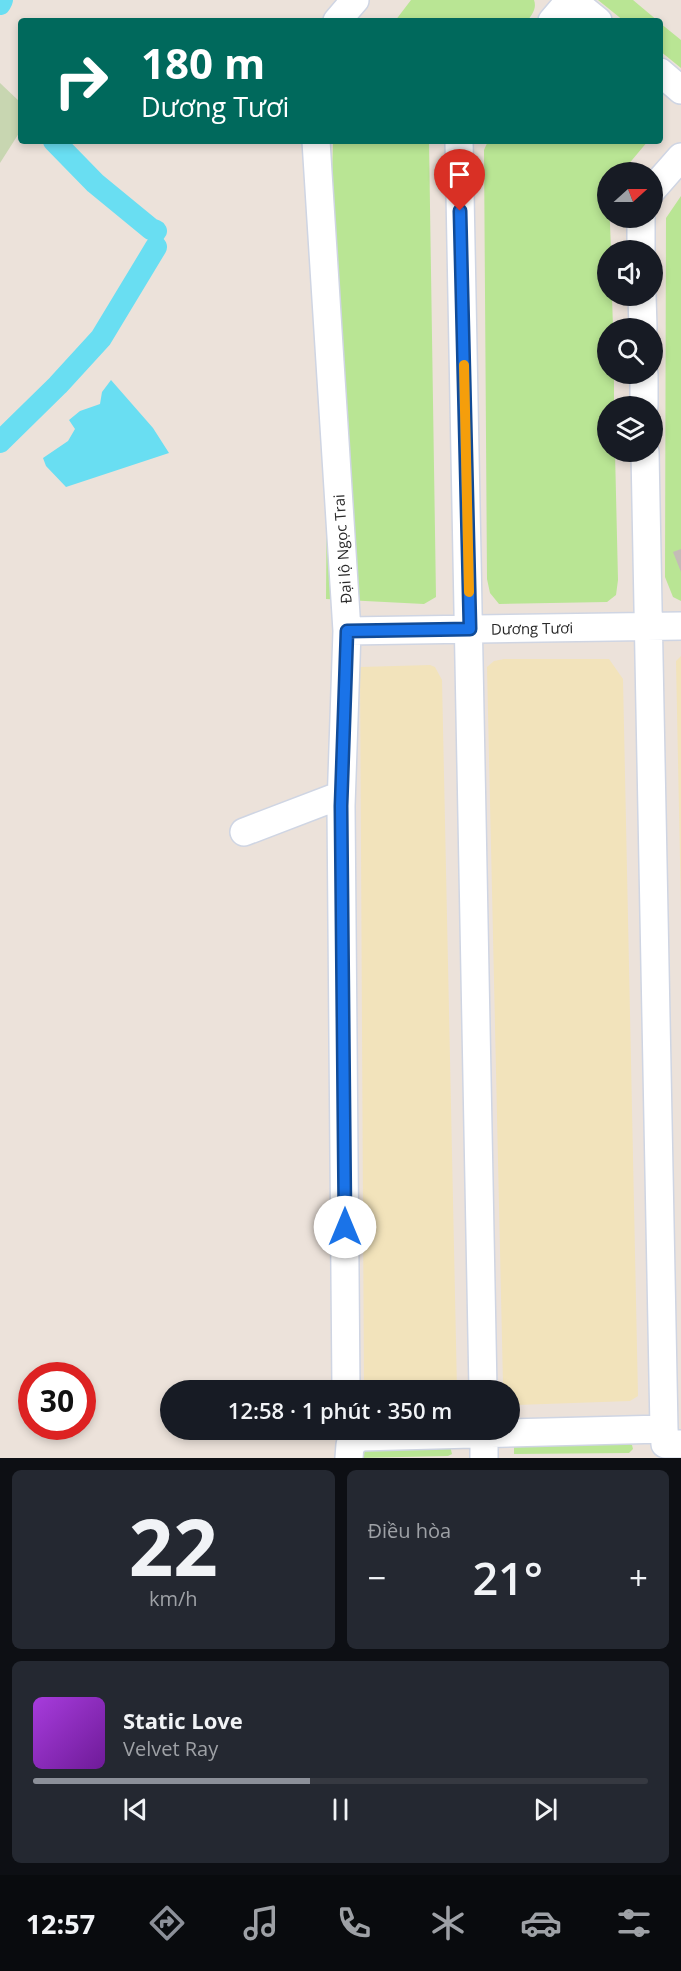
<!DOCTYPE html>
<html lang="vi">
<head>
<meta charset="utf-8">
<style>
  :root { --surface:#171b24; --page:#242831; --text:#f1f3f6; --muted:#9ea1a6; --line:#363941; --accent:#8c9099 }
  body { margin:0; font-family:"Open Sans",sans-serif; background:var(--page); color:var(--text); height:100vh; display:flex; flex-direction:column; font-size:22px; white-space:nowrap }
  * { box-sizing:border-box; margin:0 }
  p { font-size:20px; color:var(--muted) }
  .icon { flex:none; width:33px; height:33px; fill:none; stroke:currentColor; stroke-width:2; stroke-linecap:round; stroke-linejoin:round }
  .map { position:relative; height:1458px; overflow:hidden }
  .details { display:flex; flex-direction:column; gap:12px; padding:12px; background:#0d0f14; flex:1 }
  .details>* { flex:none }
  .hud { position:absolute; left:18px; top:18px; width:645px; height:126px; border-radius:6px; box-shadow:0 3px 9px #0003; background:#00695c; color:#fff; overflow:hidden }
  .needle { width:39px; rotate:69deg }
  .controls { position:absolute; left:597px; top:162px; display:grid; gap:12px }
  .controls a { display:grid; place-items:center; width:66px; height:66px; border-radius:50%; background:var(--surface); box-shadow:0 3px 9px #0003; font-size:30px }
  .speed { position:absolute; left:18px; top:1362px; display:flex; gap:12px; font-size:30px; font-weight:700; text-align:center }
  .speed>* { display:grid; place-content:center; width:78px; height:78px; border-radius:50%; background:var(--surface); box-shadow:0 3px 9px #0003; line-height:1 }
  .speed .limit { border:9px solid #d22; background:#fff; color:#111 }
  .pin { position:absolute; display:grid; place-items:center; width:51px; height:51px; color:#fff; margin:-62px -26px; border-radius:50% 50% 50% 0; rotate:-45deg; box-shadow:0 0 6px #0007 }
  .pin .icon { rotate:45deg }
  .me { position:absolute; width:66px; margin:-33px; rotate:0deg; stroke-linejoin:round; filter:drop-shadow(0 0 4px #0008) }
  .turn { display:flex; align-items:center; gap:21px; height:126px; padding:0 24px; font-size:27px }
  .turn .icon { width:78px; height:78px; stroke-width:2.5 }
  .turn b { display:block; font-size:42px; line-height:51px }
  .big { font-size:45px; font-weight:600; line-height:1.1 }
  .details .card { flex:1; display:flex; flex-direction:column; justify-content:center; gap:9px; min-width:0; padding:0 21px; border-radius:9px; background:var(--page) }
  .details .dial { align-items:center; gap:0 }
  .dial b { font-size:78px; line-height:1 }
  .song { display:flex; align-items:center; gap:18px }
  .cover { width:72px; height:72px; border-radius:9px; background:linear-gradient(135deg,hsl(280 70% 55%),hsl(280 70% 35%)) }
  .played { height:6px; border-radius:3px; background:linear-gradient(90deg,var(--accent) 45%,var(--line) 45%) }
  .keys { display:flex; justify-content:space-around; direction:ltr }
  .heat { display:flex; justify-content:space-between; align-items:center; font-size:33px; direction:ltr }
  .details .tiles { flex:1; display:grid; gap:12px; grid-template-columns:1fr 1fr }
  .card:last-child { grid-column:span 2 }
  .trip { position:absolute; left:160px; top:1380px; width:360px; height:60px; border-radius:30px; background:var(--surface); box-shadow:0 3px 9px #0003; font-weight:600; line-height:60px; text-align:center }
  .menu { display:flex; height:96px; justify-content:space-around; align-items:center; background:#090b0e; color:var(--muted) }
  .menu .icon { width:42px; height:42px }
  .menu .current { color:var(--accent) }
  .menu b { font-size:27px; color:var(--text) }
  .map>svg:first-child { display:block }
</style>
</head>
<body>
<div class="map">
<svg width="681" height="1458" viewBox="0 0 681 1458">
  <rect width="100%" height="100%" fill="#ece2da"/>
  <!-- green -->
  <path fill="#b9e594" d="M411,0H534C537,8 532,15 527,21H395Z
    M598,0H633L658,21H624Z
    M660,23L681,40V68L660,51Z
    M333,141H429L436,597L424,604L326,599L328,322Z
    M488,141H648L622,172H608L611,250H608V296H612L613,328H608V374H614V406H608V452H615L618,580L616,595L607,602L499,604L490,593L487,579L484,150Z
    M681,196V601L673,597L665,577L666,218Z
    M625,1442L632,1445L633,1449L629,1453L514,1454V1444Z
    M450,1446L452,1454L448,1456L357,1458L360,1449Z"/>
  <!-- sand -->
  <path fill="#f2e3bb" d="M681,656V910L676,661Z
    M504,659H609L623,679L638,1396L630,1401L517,1405L510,1402V1390H505L503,1385L487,667L494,661Z
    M430,665L435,667L442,680L457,1390H364L360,667Z"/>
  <!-- cemetery -->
  <path fill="#c8d6b1" d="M0,83L21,103V130L0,163Z"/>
  <!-- water -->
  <path fill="#69def2" d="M111,380L153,428L169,453L66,487L46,466L43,458L68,441L75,429L69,420L80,411L100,404L102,392Z"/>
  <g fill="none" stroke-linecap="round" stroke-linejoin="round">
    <!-- canal -->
    <path stroke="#69def2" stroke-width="22" d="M0,4L2,0
      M54,141L95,183L151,229L156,231
      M0,442L58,385L101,338L156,247"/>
  </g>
  <!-- building -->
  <path fill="#c4bcb7" d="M681,549V572L673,552Z"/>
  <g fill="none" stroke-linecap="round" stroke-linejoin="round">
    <!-- minor casing -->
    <g stroke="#cfd5e3" stroke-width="30">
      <path id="minor" d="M572,0L598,21
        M337,21L355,0
        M552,21L570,0
        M660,72L681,90
        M316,141L347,631L341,806L346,1390
        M459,141L483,1390
        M652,190L681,157
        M641,250V218
        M642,296L643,328
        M644,374V406
        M645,452L664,1429L665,1444H681
        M347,631L681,626
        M244,832L341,795
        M484,1430V1458
        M349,1458L350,1445L360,1437L664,1429"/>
    </g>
    <!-- minor -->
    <use href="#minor" stroke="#fff" stroke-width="27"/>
  </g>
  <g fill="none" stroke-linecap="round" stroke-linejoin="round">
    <!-- route casing -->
    <g stroke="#114b97" stroke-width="15">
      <path id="route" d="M345,1227L341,806L347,631L470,629L460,211"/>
    </g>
    <!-- route -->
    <use href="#route" stroke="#1a73e8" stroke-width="10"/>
    <!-- slow -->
    <path stroke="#f59e0b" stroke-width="10" d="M464,365L469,592"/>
  </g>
  <g text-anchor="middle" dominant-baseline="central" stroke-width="4.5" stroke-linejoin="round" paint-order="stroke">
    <!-- street labels -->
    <g font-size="15" fill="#292929" stroke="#fff">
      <text transform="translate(342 549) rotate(-94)">Đại lộ Ngọc Trai</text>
      <text transform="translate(532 628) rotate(-1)">Dương Tươi</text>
    </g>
  </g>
</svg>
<div class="controls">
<a><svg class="needle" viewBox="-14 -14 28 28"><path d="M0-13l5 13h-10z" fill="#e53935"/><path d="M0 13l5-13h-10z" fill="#9ea1a6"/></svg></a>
<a><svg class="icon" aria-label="sound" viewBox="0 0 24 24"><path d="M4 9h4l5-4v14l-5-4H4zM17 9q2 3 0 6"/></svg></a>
<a><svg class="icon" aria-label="search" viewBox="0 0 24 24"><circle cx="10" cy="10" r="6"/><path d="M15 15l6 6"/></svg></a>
<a><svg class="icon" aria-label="layers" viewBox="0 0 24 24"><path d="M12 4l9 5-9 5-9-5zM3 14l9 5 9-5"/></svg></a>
</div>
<div class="speed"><div class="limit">30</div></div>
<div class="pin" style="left:460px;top:211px;background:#d93025"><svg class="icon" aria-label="arrive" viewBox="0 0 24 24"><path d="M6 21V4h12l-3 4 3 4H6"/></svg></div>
<svg class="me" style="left:345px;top:1227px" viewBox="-20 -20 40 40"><circle r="19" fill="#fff"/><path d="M0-13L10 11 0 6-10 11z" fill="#1a73e8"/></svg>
<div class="trip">12:58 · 1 phút · 350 m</div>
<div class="hud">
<div class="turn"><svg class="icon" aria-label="right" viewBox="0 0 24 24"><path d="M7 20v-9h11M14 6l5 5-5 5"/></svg><div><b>180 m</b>Dương Tươi</div></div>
</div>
</div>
<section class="details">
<div class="tiles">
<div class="card dial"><b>22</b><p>km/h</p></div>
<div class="card"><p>Điều hòa</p>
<div class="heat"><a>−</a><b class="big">21°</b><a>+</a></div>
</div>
<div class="card">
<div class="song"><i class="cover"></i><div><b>Static Love</b><p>Velvet Ray</p></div></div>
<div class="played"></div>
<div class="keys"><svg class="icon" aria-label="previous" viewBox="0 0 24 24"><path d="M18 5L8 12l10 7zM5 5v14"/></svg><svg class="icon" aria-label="pause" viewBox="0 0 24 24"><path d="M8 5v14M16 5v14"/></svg><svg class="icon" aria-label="next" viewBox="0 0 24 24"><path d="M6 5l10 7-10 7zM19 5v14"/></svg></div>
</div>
</div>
</section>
<nav class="menu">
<b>12:57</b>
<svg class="icon current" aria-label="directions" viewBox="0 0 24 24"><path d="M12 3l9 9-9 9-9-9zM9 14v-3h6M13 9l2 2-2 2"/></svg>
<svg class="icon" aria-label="music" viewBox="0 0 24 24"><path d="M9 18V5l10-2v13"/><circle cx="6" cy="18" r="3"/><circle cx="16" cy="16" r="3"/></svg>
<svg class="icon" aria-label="phone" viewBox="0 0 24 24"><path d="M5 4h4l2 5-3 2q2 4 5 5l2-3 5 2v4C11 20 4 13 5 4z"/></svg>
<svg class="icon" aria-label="climate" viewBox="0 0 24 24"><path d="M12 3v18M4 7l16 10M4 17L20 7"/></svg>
<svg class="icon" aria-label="car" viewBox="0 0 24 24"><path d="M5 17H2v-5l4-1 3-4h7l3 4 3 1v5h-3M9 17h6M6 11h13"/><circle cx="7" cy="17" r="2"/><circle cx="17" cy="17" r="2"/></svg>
<svg class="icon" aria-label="filters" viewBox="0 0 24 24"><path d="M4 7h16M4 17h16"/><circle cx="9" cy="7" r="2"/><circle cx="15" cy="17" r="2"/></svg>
</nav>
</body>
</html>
